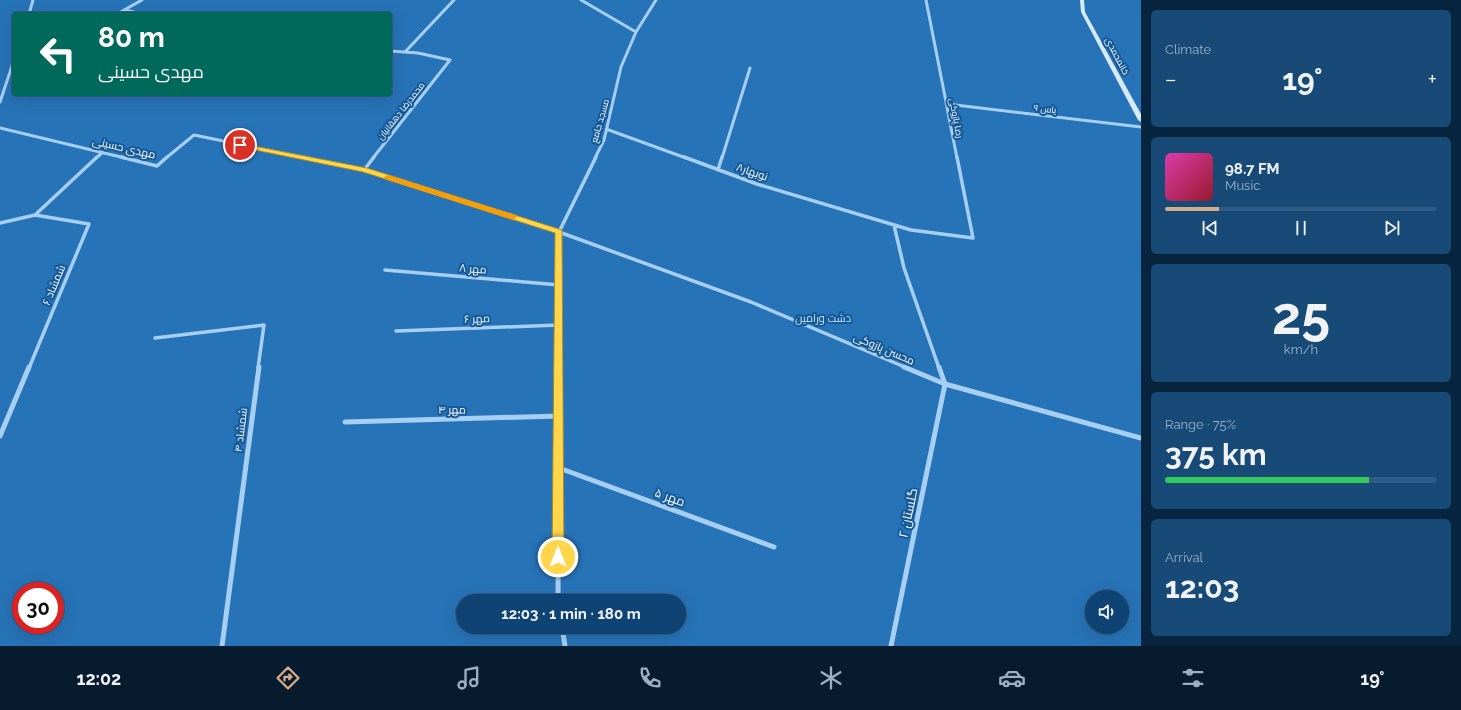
<!DOCTYPE html>
<html lang="en">
<head>
<meta charset="utf-8">
<style>
  :root { --surface:#0f4373; --page:#184a78; --text:#f1f3f6; --muted:#9bb0c4; --line:#2f5c85; --accent:#d6ab8b }
  body { margin:0; font-family:Raleway,Cairo,sans-serif; background:var(--page); color:var(--text); height:100vh; display:flex; flex-direction:column; font-size:15px; white-space:nowrap }
  * { box-sizing:border-box; margin:0 }
  p { font-size:13px; color:var(--muted) }
  .icon { flex:none; width:22px; height:22px; fill:none; stroke:currentColor; stroke-width:2; stroke-linecap:round; stroke-linejoin:round }
  .map { position:relative; flex:1; overflow:hidden }
  .side { display:flex; flex-direction:column; gap:10px; padding:10px; background:#08253f; width:320px }
  .side>* { flex:none }
  .guide { position:absolute; left:12px; top:12px; width:380px; height:84px; border-radius:4px; box-shadow:0 4px 16px #0002,0 0 0 1px var(--line); background:#00695c; color:#fff; overflow:hidden }
  .fabs { position:absolute; left:1085px; top:590px; display:grid; gap:8px }
  .fabs a { display:grid; place-items:center; width:44px; height:44px; border-radius:50%; background:var(--surface); box-shadow:0 4px 16px #0002,0 0 0 1px var(--line); font-size:20px }
  .speed { position:absolute; left:12px; top:582px; display:flex; gap:8px; font-size:20px; font-weight:700; text-align:center }
  .speed>* { display:grid; place-content:center; width:52px; height:52px; border-radius:50%; background:var(--surface); box-shadow:0 4px 16px #0002,0 0 0 1px var(--line); line-height:1 }
  .speed .limit { border:6px solid #d22; background:#fff; color:#111 }
  .pin { position:absolute; display:grid; place-items:center; width:34px; height:34px; color:#fff; margin:-17px; border:2px solid #fff; border-radius:50%; box-shadow:0 1px 4px #0007 }
  .me { position:absolute; width:44px; margin:-22px; rotate:0deg; stroke-linejoin:round; filter:drop-shadow(0 0 3px #0008) }
  .turn { display:flex; align-items:center; gap:14px; height:84px; padding:0 20px; font-size:18px }
  .turn .icon { width:52px; height:52px; stroke-width:2.5 }
  .turn b { display:block; font-size:28px; line-height:34px }
  .big { font-size:30px; font-weight:700; line-height:1.1 }
  .side .card { flex:1; display:flex; flex-direction:column; justify-content:center; gap:6px; min-width:0; padding:0 14px; border-radius:6px; background:var(--page) }
  .side .dial { align-items:center; gap:0 }
  .dial b { font-size:52px; line-height:1 }
  .song { display:flex; align-items:center; gap:12px }
  .cover { width:48px; height:48px; border-radius:6px; background:linear-gradient(135deg,hsl(320 70% 55%),hsl(350 70% 35%)) }
  .played { height:4px; border-radius:2px; background:linear-gradient(90deg,var(--accent) 20%,var(--line) 20%) }
  .keys { display:flex; justify-content:space-around; direction:ltr }
  .heat { display:flex; justify-content:space-between; align-items:center; font-size:22px; direction:ltr }
  .charge { height:6px; border-radius:3px; background:linear-gradient(90deg,#34c759 75%,var(--line) 0) }
  .trip { position:absolute; left:456px; top:594px; width:230px; height:40px; border-radius:20px; background:var(--surface); box-shadow:0 4px 16px #0002,0 0 0 1px var(--line); font-weight:700; line-height:40px; text-align:center }
  .tab-bar { display:flex; height:64px; justify-content:space-around; align-items:center; background:#061b2e; color:var(--muted) }
  .tab-bar .icon { width:28px; height:28px }
  .tab-bar .on { color:var(--accent) }
  .tab-bar b { font-size:18px; color:var(--text) }
  main { display:flex; flex:1; min-height:0 }
  .map>svg:first-child { display:block }
</style>
</head>
<body>
<main>
<div class="map">
<svg width="1141" height="646" viewBox="0 0 1141 646">
  <rect width="100%" height="100%" fill="#145999"/>
  <!-- green -->
  <path fill="#2773b7" fill-rule="evenodd" d="M0,0H1141V646H0ZM14,14H390V94H14ZM21,591H55V625H21ZM1092,597H1122V627H1092ZM463,601H679V627H463Z"/>
  <g fill="none" stroke-linecap="round" stroke-linejoin="round">
    <!-- minor-far2 -->
    <path stroke="#a6cff3" stroke-width="3" d="M581,0L636,32
      M926,0L957,158
      M125,10L142,14
      M29,14L33,0
      M117,14L142,0
      M405,52L454,0
      M0,102L14,60
      M947,104L1141,127
      M0,128L125,158
      M606,129L686,158
      M96,158L102,153
      M166,158L194,135L307,158
      M373,158L450,60L418,53L390,51
      M595,158L604,140L621,67L636,32L656,0
      M722,158L750,68"/>
    <!-- minor-far1 -->
    <path stroke="#a6cff3" stroke-width="3.5" d="M121,157L157,166L167,157
      M302,157L364,170L559,232L751,302L907,368
      M684,157L757,184L911,230L973,238L957,157
      M364,170L374,157
      M718,170L722,157
      M35,215L97,157
      M0,223L35,215L89,224L29,368
      M894,225L904,268L939,368
      M385,270L559,285
      M396,331L559,325
      M155,338L264,325L258,368
      M559,368V232L596,157"/>
    <!-- minor -->
    <path stroke="#a6cff3" stroke-width="5" d="M904,367L945,384L1141,438
      M345,422L559,416
      M0,436L29,367
      M559,468L774,547
      M558,601L559,367
      M562,627L565,646
      M222,646L259,367
      M891,646L945,384L939,367"/>
    <!-- secondary -->
    <path fill="#d6eafc" fill-rule="evenodd" d="M1080,0H1084L1085,12L1141,114V122L1138,120L1081,12Z"/>
  </g>
  <!-- route -->
  <path fill="#ffd54a" stroke="#a68a30" d="M238,143L367,168L562,230L564,557L562,561L558,563L554,561L552,557L555,233L363,172L240,147L237,145Z"/>
  <!-- slow -->
  <path fill="#f59e0b" d="M388,175L516,215L517,217L513,220L510,219L385,179L384,177Z"/>
  <g text-anchor="middle" dominant-baseline="central" stroke-width="4" stroke-linejoin="round" paint-order="stroke">
    <!-- far-street labels -->
    <g font-size="9" fill="#fff" stroke="#145999">
      <text transform="translate(1117 56) rotate(62)">خانمحمدی</text>
      <text transform="translate(1045 109) rotate(7)">یاس ۹</text>
      <text transform="translate(401 111) rotate(-52)">محمدرضا دهقانیان</text>
      <text transform="translate(956 118) rotate(79)">رضا پازوکی</text>
      <text transform="translate(600 121) rotate(-74)">مسجد جامع</text>
    </g>
    <!-- street labels -->
    <g font-size="11" fill="#fff" stroke="#145999">
      <text transform="translate(124 148) rotate(13)">مهدی حسینی</text>
      <text transform="translate(752 172) rotate(19)">نوبهار۸</text>
      <text transform="translate(473 269) rotate(5)">مهر ۸</text>
      <text transform="translate(54 285) rotate(-67)">شمشاد ۶</text>
      <text transform="translate(477 319) rotate(-2)">مهر ۶</text>
      <text transform="translate(884 349) rotate(23)">محسن پازوکی</text>
      <text transform="translate(452 410) rotate(-1)">مهر ۴</text>
      <text transform="translate(241 430) rotate(-83)">شمشاد ۴</text>
    </g>
    <!-- park labels -->
    <g font-size="11" fill="#cee7fd" stroke="#145999">
      <text x="823" y="318">دشت ورامین</text>
    </g>
    <!-- near-street labels -->
    <g font-size="13" fill="#fff" stroke="#145999">
      <text transform="translate(670 497) rotate(20)">مهر ۵</text>
      <text transform="translate(908 513) rotate(-78)">گلستان ۲</text>
    </g>
  </g>
</svg>
<div class="fabs">
<a><svg class="icon" aria-label="sound" viewBox="0 0 24 24"><path d="M4 9h4l5-4v14l-5-4H4zM17 9q2 3 0 6"/></svg></a>
</div>
<div class="speed"><div class="limit">30</div></div>
<div class="pin" style="left:240px;top:145px;background:#d93025"><svg class="icon" aria-label="arrive" viewBox="0 0 24 24"><path d="M6 21V4h12l-3 4 3 4H6"/></svg></div>
<svg class="me" style="left:558px;top:557px" viewBox="-20 -20 40 40"><circle r="17" fill="#ffd54a" stroke="#fff" stroke-width="3"/><path d="M0-11L8 9 0 5-8 9z" fill="#fff"/></svg>
<div class="trip">12:03 · 1 min · 180 m</div>
<div class="guide">
<div class="turn"><svg class="icon" aria-label="left" viewBox="0 0 24 24"><path d="M17 20v-9H6M10 6l-5 5 5 5"/></svg><div><b>80 m</b>مهدی حسینی</div></div>
</div>
</div>
<section class="side">
<div class="card"><p>Climate</p>
<div class="heat"><a>−</a><b class="big">19°</b><a>+</a></div>
</div>
<div class="card">
<div class="song"><i class="cover"></i><div><b>98.7 FM</b><p>Music</p></div></div>
<div class="played"></div>
<div class="keys"><svg class="icon" aria-label="previous" viewBox="0 0 24 24"><path d="M18 5L8 12l10 7zM5 5v14"/></svg><svg class="icon" aria-label="pause" viewBox="0 0 24 24"><path d="M8 5v14M16 5v14"/></svg><svg class="icon" aria-label="next" viewBox="0 0 24 24"><path d="M6 5l10 7-10 7zM19 5v14"/></svg></div>
</div>
<div class="card dial"><b>25</b><p>km/h</p></div>
<div class="card"><p>Range · 75%</p><b class="big">375 km</b><div class="charge"></div></div>
<div class="card"><p>Arrival</p><b class="big">12:03</b></div>
</section>
</main>
<nav class="tab-bar">
<b>12:02</b>
<svg class="icon on" aria-label="directions" viewBox="0 0 24 24"><path d="M12 3l9 9-9 9-9-9zM9 14v-3h6M13 9l2 2-2 2"/></svg>
<svg class="icon" aria-label="music" viewBox="0 0 24 24"><path d="M9 18V5l10-2v13"/><circle cx="6" cy="18" r="3"/><circle cx="16" cy="16" r="3"/></svg>
<svg class="icon" aria-label="phone" viewBox="0 0 24 24"><path d="M5 4h4l2 5-3 2q2 4 5 5l2-3 5 2v4C11 20 4 13 5 4z"/></svg>
<svg class="icon" aria-label="climate" viewBox="0 0 24 24"><path d="M12 3v18M4 7l16 10M4 17L20 7"/></svg>
<svg class="icon" aria-label="car" viewBox="0 0 24 24"><path d="M5 17H2v-5l4-1 3-4h7l3 4 3 1v5h-3M9 17h6M6 11h13"/><circle cx="7" cy="17" r="2"/><circle cx="17" cy="17" r="2"/></svg>
<svg class="icon" aria-label="filters" viewBox="0 0 24 24"><path d="M4 7h16M4 17h16"/><circle cx="9" cy="7" r="2"/><circle cx="15" cy="17" r="2"/></svg>
<b>19°</b>
</nav>
</body>
</html>
